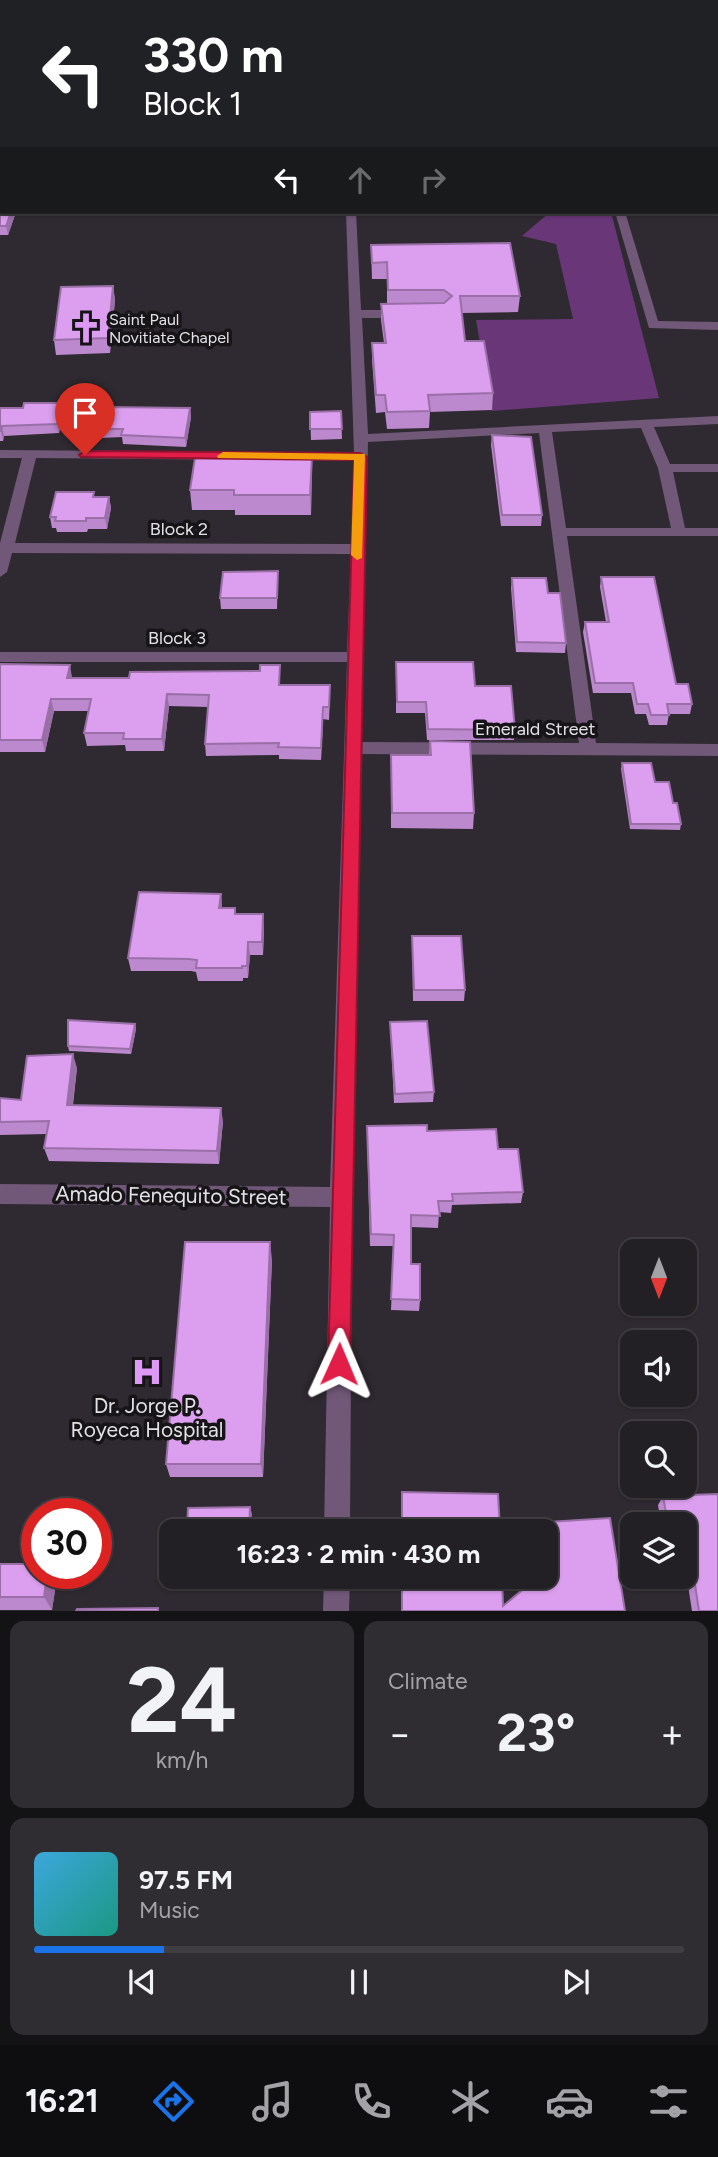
<!DOCTYPE html>
<html lang="en">
<head>
<meta charset="utf-8">
<style>
  :root { --surface:#232025; --page:#2f2d32; --text:#f1f3f6; --muted:#a3a3a7; --line:#403e42; --accent:#1a73e8 }
  body { margin:0; font-family:Figtree,sans-serif; background:var(--page); color:var(--text); height:100vh; display:flex; flex-direction:column; font-size:26px; white-space:nowrap }
  * { box-sizing:border-box; margin:0 }
  p { font-size:23px; color:var(--muted) }
  .icon { flex:none; width:38px; height:38px; fill:none; stroke:currentColor; stroke-width:2; stroke-linecap:round; stroke-linejoin:round }
  .map { position:relative; height:1611px; overflow:hidden }
  .panel { display:flex; flex-direction:column; gap:10px; padding:10px; background:#131214; flex:1 }
  .panel>* { flex:none }
  .guide { position:absolute; left:0px; top:0px; width:719px; height:214px; box-shadow:0 2px 5px #0004,0 0 0 2px var(--line); background:#202124; color:#fff; overflow:hidden }
  .needle { width:46px; rotate:180deg }
  .tools { position:absolute; left:620px; top:1239px; display:grid; gap:14px }
  .tools a { display:grid; place-items:center; width:77px; height:77px; border-radius:14px; background:var(--surface); box-shadow:0 2px 5px #0004,0 0 0 2px var(--line); font-size:35px }
  .speed { position:absolute; left:21px; top:1498px; display:flex; gap:14px; font-size:35px; font-weight:700; text-align:center }
  .speed>* { display:grid; place-content:center; width:91px; height:91px; border-radius:50%; background:var(--surface); box-shadow:0 2px 5px #0004,0 0 0 2px var(--line); line-height:1 }
  .speed .limit { border:10px solid #d22; background:#fff; color:#111 }
  .pin { position:absolute; display:grid; place-items:center; width:60px; height:60px; color:#fff; margin:-72px -30px; border-radius:50% 50% 50% 0; rotate:-45deg; box-shadow:0 0 7px #0007 }
  .pin .icon { rotate:45deg }
  .me { position:absolute; width:77px; margin:-38px; rotate:1deg; stroke-linejoin:round; filter:drop-shadow(0 0 5px #0008) }
  .turn { display:flex; align-items:center; gap:24px; height:147px; padding:0 28px; font-size:32px }
  .turn .icon { width:91px; height:91px; stroke-width:2.5 }
  .turn b { display:block; font-size:49px; line-height:60px }
  .lanes { display:flex; align-items:center; height:66px; padding:0 28px; background:#0003; justify-content:center; gap:35px; direction:ltr }
  .lanes .off { opacity:.35 }
  .big { font-size:52px; font-weight:700; line-height:1.1 }
  .panel .card { flex:1; display:flex; flex-direction:column; justify-content:center; gap:10px; min-width:0; padding:0 24px; border-radius:14px; background:var(--page) }
  .panel .dial { align-items:center; gap:0 }
  .dial b { font-size:91px; line-height:1 }
  .song { display:flex; align-items:center; gap:21px }
  .cover { width:84px; height:84px; border-radius:10px; background:linear-gradient(135deg,hsl(200 70% 55%),hsl(170 70% 35%)) }
  .played { height:7px; border-radius:4px; background:linear-gradient(90deg,var(--accent) 20%,var(--line) 20%) }
  .keys { display:flex; justify-content:space-around; direction:ltr }
  .heat { display:flex; justify-content:space-between; align-items:center; font-size:38px; direction:ltr }
  .panel .tiles { flex:1; display:grid; gap:10px; grid-template-columns:1fr 1fr }
  .card:last-child { grid-column:span 2 }
  .trip { position:absolute; left:159px; top:1519px; width:399px; height:70px; border-radius:14px; background:var(--surface); box-shadow:0 2px 5px #0004,0 0 0 2px var(--line); font-weight:700; line-height:70px; text-align:center }
  .tabs { display:flex; height:112px; justify-content:space-around; align-items:center; background:#0e0d0f; color:var(--muted) }
  .tabs .icon { width:49px; height:49px }
  .tabs .selected { color:var(--accent) }
  .tabs b { font-size:32px; color:var(--text) }
  .map>svg:first-child { display:block }
</style>
</head>
<body>
<div class="map">
<svg width="718" height="1611" viewBox="0 0 718 1611">
  <rect width="100%" height="100%" fill="#2f2a31"/>
  <!-- green -->
  <path fill="#693778" d="M550,212H611L659,398L492,411L476,320L573,319L556,244L522,236Z"/>
  <g fill="none" stroke-linecap="round" stroke-linejoin="round">
    <!-- street -->
    <path fill="#715879" fill-rule="evenodd" d="M718,209V215H626L658,321L718,322V330L649,328L615,212H718Z
      M346,212H356L361,310H404L410,314L404,318H362L368,434L718,416V424L654,427L670,464H718V472H673L685,528H718V536H567L596,743L718,744V756L361,754L352,1197L350,1531H324L330,1207L0,1204V1184L330,1187L347,662H0V652H347L351,554L12,553L7,572L0,577V543L22,458H0V450L259,452L266,456L259,460L36,458L15,543L351,544L354,461L291,460L284,456L291,452L354,453ZM641,428L658,468L671,528H566L552,432ZM539,433L579,743L361,742L368,442Z
      M324,1577H350L349,1611H323Z"/>
    <!-- primary -->
    <path fill="#b482c4" fill-rule="evenodd" d="M0,61H2V67H0Z"/>
  </g>
  <!-- wall -->
  <path fill="#bd89ce" d="M698,0H718V122V2H698Z
    M0,205L15,215L8,235H0Z
    M371,245L520,296L518,312L462,313L465,341L493,393L492,410L430,412L429,428L387,429L385,412L376,413L372,360V343H384L381,320V304H387V279H372Z
    M113,286L115,300L110,353L56,355L54,340Z
    M0,408L64,412L59,433L4,436L3,441H0Z
    M190,408L191,417L186,447L123,444L122,437L101,438L100,429Z
    M341,411L342,439L311,440L310,412Z
    M492,435L542,515L541,526H501L491,445Z
    M312,456L311,515H235V510H192L190,490L237,458Z
    M95,497H109L111,508L107,529H88L87,532H57L56,528H52L50,517Z
    M278,571L277,609H221L220,598Z
    M601,577L676,684L692,704L690,714H669L667,725H649L646,714H635L631,693H593L583,632L585,622H606L600,587Z
    M512,578L548,593L566,643L565,653L516,652L511,588Z
    M396,662L475,686L515,730L514,740H427L425,713H396Z
    M0,664L72,678L280,677V685L330,697L329,720L323,719L321,760L279,759V755L206,756L205,744L208,707L169,706L164,751H126L125,745L87,746L84,733L88,711H54L45,752H0Z
    M430,741L474,813L473,829L391,828V755H429Z
    M622,763L655,782L673,803L681,824L680,830L630,829L621,769Z
    M221,894L222,908H235L236,914L264,927L263,955H250L248,978H243V981H198L196,972L191,971H131L128,958Z
    M412,936L465,990L464,1001H413Z
    M390,1022L434,1092L433,1102L394,1103Z
    M135,1024L136,1029L131,1054L69,1051L68,1046Z
    M77,1068L73,1105L223,1121L219,1164L49,1161L44,1148L47,1134L0,1135V1098L21,1100Z
    M427,1131L498,1149L523,1192L521,1203L452,1205L451,1213L439,1212L438,1228L411,1227V1264L420,1300L419,1311L391,1310L394,1246H370L367,1138Z
    M272,1259L263,1477H170L166,1464Z
    M718,1494V1611H692L684,1560V1524H661L658,1505L663,1496Z
    M610,1518L625,1611H401V1577H502L503,1606L535,1579V1577H546V1531H530L533,1523Z
    M0,1564L37,1573H54L57,1577L52,1610H0Z
    M184,1577H249V1585H186Z"/>
  <!-- shaded-wall -->
  <path fill="#9a6fa7" d="M11,212H15V215L8,235L6,226Z
    M113,286L115,300L110,353L108,338Z
    M63,403L64,412L59,433L57,424Z
    M190,408L191,417L186,447L185,438Z
    M2,426L4,436L3,441L1,431Z
    M312,456V475L311,515L310,495Z
    M109,497L111,508L107,529L105,518Z
    M70,665L72,677L69,690L67,678Z
    M167,694L169,706L164,751L162,739Z
    M51,699L54,711L45,752L42,740Z
    M323,707V719L321,760V748Z
    M221,894L222,906L221,921L219,908Z
    M263,914L264,927L263,955L262,942Z
    M248,942L250,955L248,978L247,966Z
    M135,1024L136,1029L131,1054L130,1049Z
    M73,1054L77,1068L71,1118L67,1105Z
    M221,1108L223,1121L219,1164L217,1151Z
    M270,1242L272,1259L263,1477L261,1464Z
    M250,1507L252,1514L251,1531H249Z
    M47,1573H54L57,1577L52,1610L44,1597Z"/>
  <!-- building -->
  <path fill="#dc9fef" stroke="#9a6fa7" stroke-width="2" d="M57,0H109L108,2H56Z
    M206,0H535L536,2H206Z
    M567,0H632V2H567Z
    M0,205H2V212H11L6,226H0Z
    M510,243L520,296H460L465,341H484L493,393L428,395L430,411L387,412L385,395H376L372,343H386L381,304L444,303L452,296L444,290H388L387,262L372,263L371,245Z
    M113,286L108,338L54,340L61,287Z
    M24,403H63L57,424L2,426L1,431H0V408H23Z
    M105,407L190,408L185,438L121,435L123,429H100Z
    M341,411L342,429H310V412Z
    M492,435L531,437L542,515H502Z
    M237,456H312L310,495H234V490H190L195,458H237Z
    M56,492H94L93,497H109L105,518H86V521H55L56,517H50Z
    M278,571L277,598H220L223,572Z
    M601,577H654L676,684H688L692,704H667L669,715H651L648,704H637L633,683H595L585,622H609Z
    M512,578H546L548,593H560L566,643L517,642Z
    M396,662H473L475,686H511L515,730L428,729L426,702H397Z
    M0,664L70,665L67,678H129L130,672L260,671V665H280L279,685H330L329,707H323L321,748L278,747L279,743L205,744L209,695L167,694L162,739H123L124,733H84L91,699H51L42,740H0Z
    M430,741L470,742L474,813H392L391,755H431Z
    M622,763H651L655,782H669L673,803H677L681,824H631Z
    M139,892L221,894L219,908H235V914H263L262,942H248L247,966H242V968H196L197,960L189,959L128,958Z
    M412,936H461L465,990H414Z
    M68,1020L135,1024L130,1049L68,1046Z
    M427,1021L434,1092L395,1094L390,1022Z
    M73,1054L67,1105L221,1108L217,1151L44,1148L49,1121L0,1122V1098L21,1100L27,1056Z
    M427,1125V1131L496,1129L498,1149H518L523,1192L452,1194L453,1201H438L440,1216L411,1215V1264H420V1300L391,1299L394,1235L371,1234L367,1126Z
    M185,1242H270L261,1464H166Z
    M402,1492L498,1494L500,1531H402Z
    M718,1494V1611H699L690,1551H684V1524H668L663,1496Z
    M250,1507L249,1531H187L188,1508Z
    M610,1518L625,1611H402V1577H502L503,1606L538,1577H546V1531H534L533,1523Z
    M0,1564H37V1573H47L44,1597H0Z
    M184,1577H248V1578L184,1579Z
    M158,1608V1611H76L77,1609Z"/>
  <!-- route -->
  <path fill="#e11d48" stroke="#92132f" stroke-width="2" d="M85,451L360,453L367,457L350,1364L347,1372L339,1375L332,1372L328,1364L354,460L81,457L79,455Z"/>
  <!-- slow -->
  <path fill="#f59e0b" d="M223,452L365,454L362,558L357,560L351,555L354,460L218,458L217,456Z"/>
  <!-- icons -->
  <defs>
    <g id="church-bare" transform="scale(2.415)"><path d="M-1.2-6h2.4v3.5h3.3v2.4h-3.3V6h-2.4V-.1h-3.3v-2.4h3.3Z" fill="#dd99f3" stroke="#161417" stroke-width="2.5" paint-order="stroke"/></g>
    <g id="hospital-bare" transform="scale(2.415)"><path d="M-5-5h3v3.5h4V-5h3V5h-3V1.5h-4V5h-3Z" fill="#dd99f3" stroke="#161417" stroke-width="2.5" paint-order="stroke"/></g>
  </defs>
  <g fill-rule="evenodd">
    <use href="#church-bare" x="86" y="328"/>
    <use href="#hospital-bare" x="147" y="1372"/>
  </g>
  <g text-anchor="middle" dominant-baseline="central" stroke-width="7" stroke-linejoin="round" paint-order="stroke">
    <!-- far-poi labels -->
    <g font-size="16" fill="#e4e1e6" stroke="#161417" text-anchor="start">
      <text x="109" y="319">Saint Paul<tspan x="109" dy="18">Novitiate Chapel</tspan></text>
    </g>
    <!-- street labels -->
    <g font-size="18" fill="#e4e1e6" stroke="#161417">
      <text x="179" y="529">Block 2</text>
      <text x="177" y="638">Block 3</text>
      <text x="535" y="729">Emerald Street</text>
    </g>
    <!-- near-street labels -->
    <g font-size="21" fill="#e4e1e6" stroke="#161417">
      <text transform="translate(171 1195) rotate(1)">Amado Fenequito Street</text>
    </g>
    <!-- near-poi labels -->
    <g font-size="21" fill="#e4e1e6" stroke="#161417">
      <text x="147" y="1405">Dr. Jorge P.<tspan x="147" dy="24">Royeca Hospital</tspan></text>
    </g>
  </g>
</svg>
<div class="tools">
<a><svg class="needle" viewBox="-14 -14 28 28"><path d="M0-13l5 13h-10z" fill="#e53935"/><path d="M0 13l5-13h-10z" fill="#a3a3a7"/></svg></a>
<a><svg class="icon" aria-label="sound" viewBox="0 0 24 24"><path d="M4 9h4l5-4v14l-5-4H4zM17 9q2 3 0 6"/></svg></a>
<a><svg class="icon" aria-label="search" viewBox="0 0 24 24"><circle cx="10" cy="10" r="6"/><path d="M15 15l6 6"/></svg></a>
<a><svg class="icon" aria-label="layers" viewBox="0 0 24 24"><path d="M12 4l9 5-9 5-9-5zM3 14l9 5 9-5"/></svg></a>
</div>
<div class="speed"><div class="limit">30</div></div>
<div class="pin" style="left:85px;top:455px;background:#d93025"><svg class="icon" aria-label="arrive" viewBox="0 0 24 24"><path d="M6 21V4h12l-3 4 3 4H6"/></svg></div>
<svg class="me" style="left:339px;top:1364px" viewBox="-20 -20 40 40"><path d="M0-17L14 15 0 8-14 15z" fill="#e11d48" stroke="#fff" stroke-width="4"/></svg>
<div class="trip">16:23 · 2 min · 430 m</div>
<div class="guide">
<div class="turn"><svg class="icon" aria-label="left" viewBox="0 0 24 24"><path d="M17 20v-9H6M10 6l-5 5 5 5"/></svg><div><b>330 m</b>Block 1</div></div>
<div class="lanes"><svg class="icon" aria-label="left" viewBox="0 0 24 24"><path d="M17 20v-9H6M10 6l-5 5 5 5"/></svg><svg class="icon off" aria-label="ahead" viewBox="0 0 24 24"><path d="M12 20V5M6 11l6-6 6 6"/></svg><svg class="icon off" aria-label="right" viewBox="0 0 24 24"><path d="M7 20v-9h11M14 6l5 5-5 5"/></svg></div>
</div>
</div>
<section class="panel">
<div class="tiles">
<div class="card dial"><b>24</b><p>km/h</p></div>
<div class="card"><p>Climate</p>
<div class="heat"><a>−</a><b class="big">23°</b><a>+</a></div>
</div>
<div class="card">
<div class="song"><i class="cover"></i><div><b>97.5 FM</b><p>Music</p></div></div>
<div class="played"></div>
<div class="keys"><svg class="icon" aria-label="previous" viewBox="0 0 24 24"><path d="M18 5L8 12l10 7zM5 5v14"/></svg><svg class="icon" aria-label="pause" viewBox="0 0 24 24"><path d="M8 5v14M16 5v14"/></svg><svg class="icon" aria-label="next" viewBox="0 0 24 24"><path d="M6 5l10 7-10 7zM19 5v14"/></svg></div>
</div>
</div>
</section>
<nav class="tabs">
<b>16:21</b>
<svg class="icon selected" aria-label="directions" viewBox="0 0 24 24"><path d="M12 3l9 9-9 9-9-9zM9 14v-3h6M13 9l2 2-2 2"/></svg>
<svg class="icon" aria-label="music" viewBox="0 0 24 24"><path d="M9 18V5l10-2v13"/><circle cx="6" cy="18" r="3"/><circle cx="16" cy="16" r="3"/></svg>
<svg class="icon" aria-label="phone" viewBox="0 0 24 24"><path d="M5 4h4l2 5-3 2q2 4 5 5l2-3 5 2v4C11 20 4 13 5 4z"/></svg>
<svg class="icon" aria-label="climate" viewBox="0 0 24 24"><path d="M12 3v18M4 7l16 10M4 17L20 7"/></svg>
<svg class="icon" aria-label="car" viewBox="0 0 24 24"><path d="M5 17H2v-5l4-1 3-4h7l3 4 3 1v5h-3M9 17h6M6 11h13"/><circle cx="7" cy="17" r="2"/><circle cx="17" cy="17" r="2"/></svg>
<svg class="icon" aria-label="filters" viewBox="0 0 24 24"><path d="M4 7h16M4 17h16"/><circle cx="9" cy="7" r="2"/><circle cx="15" cy="17" r="2"/></svg>
</nav>
</body>
</html>
